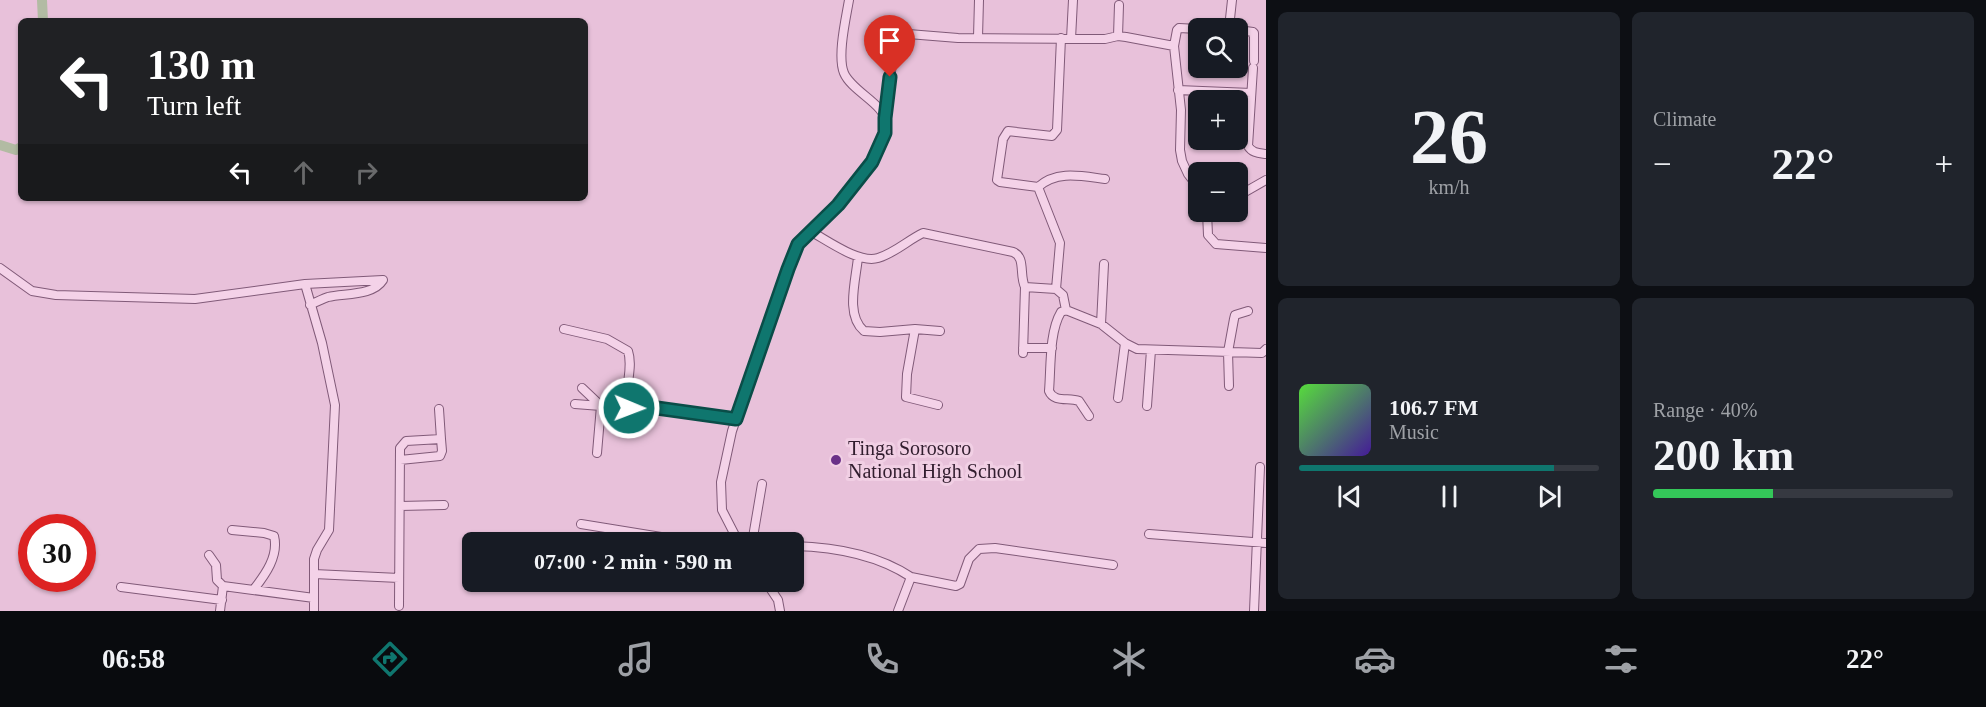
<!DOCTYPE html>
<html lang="en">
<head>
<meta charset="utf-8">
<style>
  :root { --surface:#171b24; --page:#20242c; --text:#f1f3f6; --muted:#9ea1a6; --line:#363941; --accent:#0f766e }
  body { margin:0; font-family:Georgia,serif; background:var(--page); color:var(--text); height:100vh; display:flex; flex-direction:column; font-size:22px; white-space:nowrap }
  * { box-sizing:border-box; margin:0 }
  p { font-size:20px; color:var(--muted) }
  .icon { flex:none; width:33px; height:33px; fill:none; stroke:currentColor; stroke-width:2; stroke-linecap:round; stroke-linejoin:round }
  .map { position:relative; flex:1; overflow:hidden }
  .side { display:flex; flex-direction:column; gap:12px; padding:12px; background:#0d0f14; width:720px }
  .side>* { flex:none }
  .hud { position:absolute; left:18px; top:18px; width:570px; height:183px; border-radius:9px; box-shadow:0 2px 4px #0004; background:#202124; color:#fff; overflow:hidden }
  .controls { position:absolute; left:1188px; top:18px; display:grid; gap:12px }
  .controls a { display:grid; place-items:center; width:60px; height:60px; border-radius:9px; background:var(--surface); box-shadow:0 2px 4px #0004; font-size:30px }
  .speed { position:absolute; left:18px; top:514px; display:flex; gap:12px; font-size:30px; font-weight:700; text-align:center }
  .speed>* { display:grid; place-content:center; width:78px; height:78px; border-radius:50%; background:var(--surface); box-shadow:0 2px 4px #0004; line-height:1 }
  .speed .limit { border:9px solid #d22; background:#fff; color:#111 }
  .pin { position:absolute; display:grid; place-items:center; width:51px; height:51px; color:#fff; margin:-62px -26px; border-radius:50% 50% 50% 0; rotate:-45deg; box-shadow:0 0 6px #0007 }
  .pin .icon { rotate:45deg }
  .me { position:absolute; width:66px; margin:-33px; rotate:91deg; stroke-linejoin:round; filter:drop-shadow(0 0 4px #0008) }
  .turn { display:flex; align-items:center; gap:21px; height:126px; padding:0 30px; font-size:27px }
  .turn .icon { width:78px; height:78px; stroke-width:2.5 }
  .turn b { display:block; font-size:42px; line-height:51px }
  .lanes { display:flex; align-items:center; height:57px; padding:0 30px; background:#0003; justify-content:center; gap:30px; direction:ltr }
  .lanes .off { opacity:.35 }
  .big { font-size:45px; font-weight:600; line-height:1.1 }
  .side .tile { flex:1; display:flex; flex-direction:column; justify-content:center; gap:9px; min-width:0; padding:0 21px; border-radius:9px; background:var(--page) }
  .side .dial { align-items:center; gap:0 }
  .dial b { font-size:78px; line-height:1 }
  .song { display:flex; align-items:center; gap:18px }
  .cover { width:72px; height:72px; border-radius:9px; background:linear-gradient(135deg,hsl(110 70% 55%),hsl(260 70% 35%)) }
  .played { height:6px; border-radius:3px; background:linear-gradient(90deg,var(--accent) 85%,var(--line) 85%) }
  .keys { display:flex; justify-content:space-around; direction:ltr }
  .heat { display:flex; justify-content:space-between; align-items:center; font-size:33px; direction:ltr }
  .charge { height:9px; border-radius:4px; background:linear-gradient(90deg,#34c759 40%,var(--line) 0) }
  .side .tiles { flex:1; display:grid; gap:12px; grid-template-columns:repeat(2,1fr) }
  .trip { position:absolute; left:462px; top:532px; width:342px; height:60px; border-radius:9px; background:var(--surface); box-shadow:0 2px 4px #0004; font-weight:600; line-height:60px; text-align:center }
  .tabs { display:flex; height:96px; justify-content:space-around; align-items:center; background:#090b0e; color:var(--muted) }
  .tabs .icon { width:42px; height:42px }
  .tabs .active { color:var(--accent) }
  .tabs b { font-size:27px; color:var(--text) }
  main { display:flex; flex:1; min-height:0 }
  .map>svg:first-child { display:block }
</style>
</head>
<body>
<main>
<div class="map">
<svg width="1266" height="611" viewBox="0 0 1266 611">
  <rect width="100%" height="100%" fill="#e8c1da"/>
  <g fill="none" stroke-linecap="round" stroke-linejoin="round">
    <!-- river -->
    <path stroke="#b2bba3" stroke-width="10" d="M42,0L43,21
      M0,145L16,150L21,147"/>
    <!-- minor casing -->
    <g stroke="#805a78" stroke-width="10">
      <path id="minor" d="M1229,28L1232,0
        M1238,30L1253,32L1254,33V61
        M1118,36L1119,5
        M978,37L979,0
        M1061,38L1057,130L1052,136L1008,131L1003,139L997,180L1000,182L1038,187C1057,170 1081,176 1105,179
        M1071,39L1073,0
        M1174,46L1181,110L1180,150L1182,161L1188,174L1198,187
        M1253,68L1248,146C1252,153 1259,153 1266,154
        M1178,90L1251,93
        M885,118L896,33L958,38L1105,39L1118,36L1126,37L1174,46L1177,30L1179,28L1198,29
        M1238,196L1266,180
        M1207,212L1208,235L1216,244L1266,248
        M810,231C827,240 859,264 878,258C895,253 908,240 923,233L1013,252C1026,257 1019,275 1025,287L1056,289L1060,243L1038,187
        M858,257C856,280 845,315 864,331L880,332L915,329L907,374L906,397L938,405
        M0,268L32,291L56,295L195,299L305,284L322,343L335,405L329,530L317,550L314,559V611
        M305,284L383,280C373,296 345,293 328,297C322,299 316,302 310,305
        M1056,289L1063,295L1066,310
        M1101,324L1104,264
        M564,329L607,339L628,351C634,369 623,389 629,408
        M915,329L940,331
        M1023,348H1052
        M1023,353L1025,287
        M1229,386L1228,352L1234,319L1235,315L1248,311
        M582,388L601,406L657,408L737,419
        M1118,398L1125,343
        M575,404L601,406L597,453
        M1147,406L1151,350
        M1089,416L1079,401C1069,397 1054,403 1049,391C1051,368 1049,332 1061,312L1066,310L1101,324L1125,343L1137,349L1262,353L1266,349
        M400,460L440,456L442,451L441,439
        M400,506L444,505
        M581,524L661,537L714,543
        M232,530L264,533L274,536C279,556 265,575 254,589
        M1149,534L1266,543
        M739,543L722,510L721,482L732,431L788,269C791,261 794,251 798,244C808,229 825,218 837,205C854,188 887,150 886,124C886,104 852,92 844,73C837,56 846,18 849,0
        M752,543L762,484
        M794,546C834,547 876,554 911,577L898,611
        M209,555L216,565L217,580L223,586L314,598
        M314,574L399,578
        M911,577L956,586L960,584L969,559L979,549L995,548L1113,565
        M766,582L778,600L780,611
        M121,587L222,600
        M399,606L400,448L406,441L441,439L439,409
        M220,611L223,586
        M1254,611L1260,467"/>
    </g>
    <!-- minor -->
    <use href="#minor" stroke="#f4d2e8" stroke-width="8"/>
  </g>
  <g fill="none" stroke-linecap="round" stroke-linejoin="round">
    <!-- route casing -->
    <g stroke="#0a4d48" stroke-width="15">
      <path id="route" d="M629,408H657L736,419L788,269L798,244L838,205L872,162L885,133V118L890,77"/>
    </g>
    <!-- route -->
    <use href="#route" stroke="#0f766e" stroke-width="10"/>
  </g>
  <!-- markers -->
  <circle fill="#6a3188" stroke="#f1cfe4" stroke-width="2" cx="836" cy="460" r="6"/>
  <g text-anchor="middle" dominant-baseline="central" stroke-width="6" stroke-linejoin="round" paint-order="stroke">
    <!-- poi labels -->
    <g font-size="20" fill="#311d2e" stroke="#f1cfe4" text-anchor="start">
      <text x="848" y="448">Tinga Sorosoro<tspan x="848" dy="23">National High School</tspan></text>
    </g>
  </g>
</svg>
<div class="controls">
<a><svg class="icon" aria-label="search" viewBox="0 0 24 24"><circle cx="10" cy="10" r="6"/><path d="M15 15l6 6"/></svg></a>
<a>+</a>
<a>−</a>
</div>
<div class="speed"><div class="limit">30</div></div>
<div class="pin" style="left:890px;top:77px;background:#d93025"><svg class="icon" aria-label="arrive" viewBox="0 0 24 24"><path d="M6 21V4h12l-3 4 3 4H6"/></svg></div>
<svg class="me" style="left:629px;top:408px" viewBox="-20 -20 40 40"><circle r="17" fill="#0f766e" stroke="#fff" stroke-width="3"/><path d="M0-11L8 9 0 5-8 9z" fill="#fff"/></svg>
<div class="trip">07:00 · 2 min · 590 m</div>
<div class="hud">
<div class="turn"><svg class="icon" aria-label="left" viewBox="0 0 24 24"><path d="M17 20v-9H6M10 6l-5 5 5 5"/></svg><div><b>130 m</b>Turn left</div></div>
<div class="lanes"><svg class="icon" aria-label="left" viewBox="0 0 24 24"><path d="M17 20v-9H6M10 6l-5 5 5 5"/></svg><svg class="icon off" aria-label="ahead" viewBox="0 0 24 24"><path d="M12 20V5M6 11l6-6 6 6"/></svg><svg class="icon off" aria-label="right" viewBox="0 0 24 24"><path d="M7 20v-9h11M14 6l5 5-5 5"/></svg></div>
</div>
</div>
<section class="side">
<div class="tiles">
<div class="tile dial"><b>26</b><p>km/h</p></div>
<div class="tile"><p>Climate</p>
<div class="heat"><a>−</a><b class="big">22°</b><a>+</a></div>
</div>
<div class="tile">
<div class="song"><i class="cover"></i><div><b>106.7 FM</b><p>Music</p></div></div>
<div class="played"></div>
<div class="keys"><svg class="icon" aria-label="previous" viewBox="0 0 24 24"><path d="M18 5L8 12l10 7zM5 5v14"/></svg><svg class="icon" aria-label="pause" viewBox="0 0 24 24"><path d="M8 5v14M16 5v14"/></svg><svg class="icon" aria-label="next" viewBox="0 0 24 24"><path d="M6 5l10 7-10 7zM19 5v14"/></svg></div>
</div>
<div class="tile"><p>Range · 40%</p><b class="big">200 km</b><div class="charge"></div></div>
</div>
</section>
</main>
<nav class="tabs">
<b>06:58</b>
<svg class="icon active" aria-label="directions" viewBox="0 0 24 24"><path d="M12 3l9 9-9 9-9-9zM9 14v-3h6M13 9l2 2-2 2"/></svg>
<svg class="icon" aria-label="music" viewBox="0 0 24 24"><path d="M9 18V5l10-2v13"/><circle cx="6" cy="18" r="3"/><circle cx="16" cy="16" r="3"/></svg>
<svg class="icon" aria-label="phone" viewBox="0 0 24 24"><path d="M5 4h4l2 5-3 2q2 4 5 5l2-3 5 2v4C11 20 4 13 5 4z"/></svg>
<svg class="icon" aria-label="climate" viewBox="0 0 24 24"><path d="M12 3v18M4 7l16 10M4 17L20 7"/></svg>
<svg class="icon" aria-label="car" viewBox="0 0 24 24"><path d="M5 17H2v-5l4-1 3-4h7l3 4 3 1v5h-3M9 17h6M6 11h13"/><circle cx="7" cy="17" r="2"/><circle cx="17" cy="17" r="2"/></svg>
<svg class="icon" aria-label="filters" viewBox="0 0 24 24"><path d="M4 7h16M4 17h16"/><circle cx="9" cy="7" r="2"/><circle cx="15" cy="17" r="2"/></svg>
<b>22°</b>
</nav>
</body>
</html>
